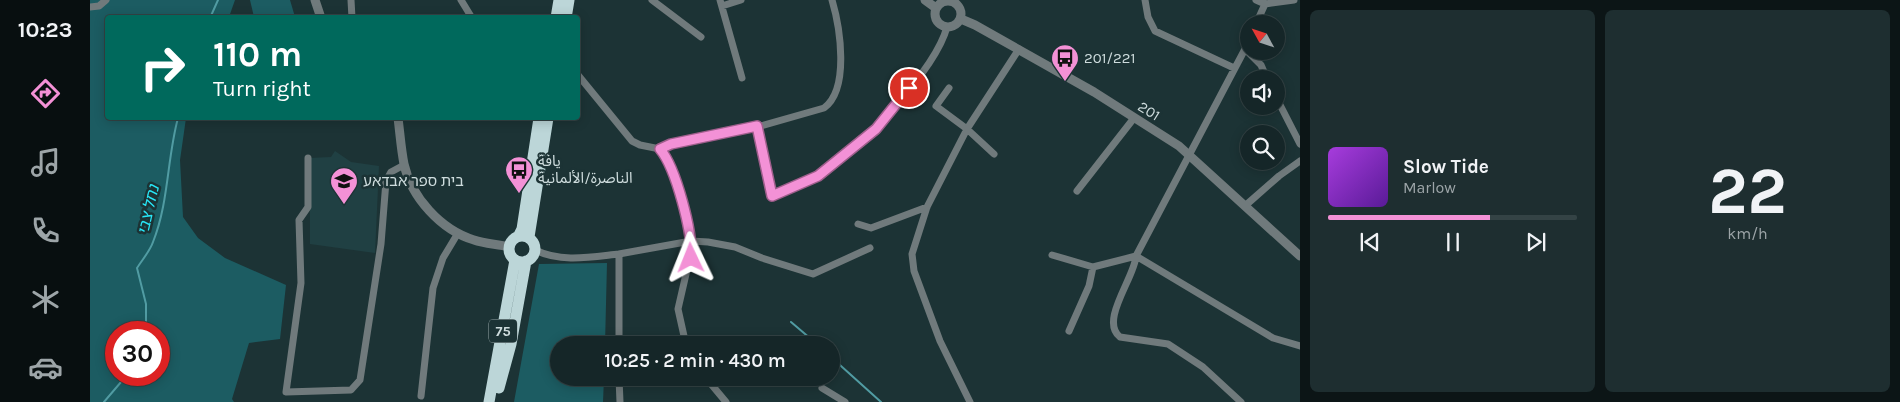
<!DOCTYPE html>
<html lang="en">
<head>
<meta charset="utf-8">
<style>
  :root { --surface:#152628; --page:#1e2e30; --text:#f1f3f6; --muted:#9da5a8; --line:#344345; --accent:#f391d6 }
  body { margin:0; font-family:Karla,"Noto Sans Arabic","Noto Sans Hebrew",sans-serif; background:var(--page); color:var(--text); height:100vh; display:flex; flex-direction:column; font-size:19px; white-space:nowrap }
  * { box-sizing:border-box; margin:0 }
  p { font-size:16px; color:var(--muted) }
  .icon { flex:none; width:28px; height:28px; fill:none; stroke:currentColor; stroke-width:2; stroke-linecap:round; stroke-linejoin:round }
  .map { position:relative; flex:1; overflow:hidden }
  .drawer { display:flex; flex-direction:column; gap:10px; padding:10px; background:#0c1516; width:600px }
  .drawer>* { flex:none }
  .top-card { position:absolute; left:15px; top:15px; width:475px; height:105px; border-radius:5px; box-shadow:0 2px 12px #0003,0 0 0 1px var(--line); background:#00695c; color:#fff; overflow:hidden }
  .needle { width:32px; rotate:310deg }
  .buttons { position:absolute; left:1150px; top:15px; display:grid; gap:10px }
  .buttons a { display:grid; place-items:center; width:45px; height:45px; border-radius:50%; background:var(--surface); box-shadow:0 2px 12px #0003,0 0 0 1px var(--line); font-size:25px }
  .speed { position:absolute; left:15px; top:321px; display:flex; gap:10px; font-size:25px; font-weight:700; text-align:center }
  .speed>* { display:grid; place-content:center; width:65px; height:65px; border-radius:50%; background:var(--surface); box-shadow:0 2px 12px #0003,0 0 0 1px var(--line); line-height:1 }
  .speed .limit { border:8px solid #d22; background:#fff; color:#111 }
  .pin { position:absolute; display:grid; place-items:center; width:42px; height:42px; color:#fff; margin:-21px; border:2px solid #fff; border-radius:50%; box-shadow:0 1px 5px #0007 }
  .me { position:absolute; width:55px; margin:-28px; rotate:358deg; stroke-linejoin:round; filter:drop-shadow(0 0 4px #0008) }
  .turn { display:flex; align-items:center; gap:18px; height:105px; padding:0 25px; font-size:22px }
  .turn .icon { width:65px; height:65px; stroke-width:2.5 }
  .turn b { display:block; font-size:35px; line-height:42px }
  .drawer .widget { flex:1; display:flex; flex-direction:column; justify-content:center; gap:8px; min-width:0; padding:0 18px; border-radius:8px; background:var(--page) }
  .drawer .dial { align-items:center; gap:0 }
  .dial b { font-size:65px; line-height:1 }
  .song { display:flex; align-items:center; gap:15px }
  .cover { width:60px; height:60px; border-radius:8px; background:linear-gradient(135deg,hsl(280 70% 55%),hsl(270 70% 35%)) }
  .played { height:5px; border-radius:2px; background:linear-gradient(90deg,var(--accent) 65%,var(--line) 65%) }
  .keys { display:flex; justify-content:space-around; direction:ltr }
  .drawer .tiles { flex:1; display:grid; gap:10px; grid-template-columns:repeat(2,1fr) }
  .trip { position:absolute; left:460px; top:336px; width:290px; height:50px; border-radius:25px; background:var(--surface); box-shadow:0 2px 12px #0003,0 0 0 1px var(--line); font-weight:600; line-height:50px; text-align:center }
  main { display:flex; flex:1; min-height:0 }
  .tabs { display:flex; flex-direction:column; width:90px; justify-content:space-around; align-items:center; background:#080f10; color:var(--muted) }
  .tabs .icon { width:35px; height:35px }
  .tabs .on { color:var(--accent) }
  .tabs b { font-size:22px; color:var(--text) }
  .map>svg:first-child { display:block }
</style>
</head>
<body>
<main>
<nav class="tabs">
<b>10:23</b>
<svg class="icon on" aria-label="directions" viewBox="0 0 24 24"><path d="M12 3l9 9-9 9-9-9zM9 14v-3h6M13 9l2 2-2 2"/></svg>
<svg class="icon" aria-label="music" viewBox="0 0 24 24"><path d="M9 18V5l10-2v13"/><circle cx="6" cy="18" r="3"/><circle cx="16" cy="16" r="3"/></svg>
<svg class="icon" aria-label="phone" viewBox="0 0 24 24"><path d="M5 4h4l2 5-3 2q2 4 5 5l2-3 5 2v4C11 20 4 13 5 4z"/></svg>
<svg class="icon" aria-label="climate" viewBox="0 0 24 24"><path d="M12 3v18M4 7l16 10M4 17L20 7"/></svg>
<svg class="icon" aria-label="car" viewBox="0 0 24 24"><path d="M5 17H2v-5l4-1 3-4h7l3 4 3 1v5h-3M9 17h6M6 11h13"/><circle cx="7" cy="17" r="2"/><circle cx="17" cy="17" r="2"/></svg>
</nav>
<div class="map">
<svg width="1210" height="402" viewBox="0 0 1210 402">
  <rect width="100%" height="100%" fill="#1c3335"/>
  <!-- built -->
  <path fill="#204043" d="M245,151L261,162L289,166L285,253L220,244V158L241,157Z"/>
  <!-- green -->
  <path fill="#1c5c62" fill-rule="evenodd" d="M0,0H145L139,17L18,18V118H96L90,160L93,217L108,238L135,258L196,285L190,339L159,343L142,399L144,402H0ZM26,332H69V375H26Z
    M160,0H200L205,17H164Z
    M517,263L515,345H469V378H514L513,402H424L449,264Z"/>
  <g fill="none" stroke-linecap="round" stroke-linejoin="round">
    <!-- stream -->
    <path stroke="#519ca3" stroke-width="2" d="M120,18L128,0
      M701,322L728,345
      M56,332V304L47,268C52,260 60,251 63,242C79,202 77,158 88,118
      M741,357L791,402
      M14,402L37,375"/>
    <!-- minor -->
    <path stroke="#707a7c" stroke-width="7" d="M261,0L262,18
      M371,0L382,18
      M562,0L611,37
      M630,0L652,78
      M1055,0L1058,17L1065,31L1144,68
      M1166,0L1175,4L1204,0
      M865,2V0
      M632,6L651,0
      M0,7L9,6L16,0
      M1166,24L1175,4L1173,1
      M1159,40L1155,49L1171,65L1177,79
      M488,75L542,141L550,145L570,149L578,161L598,224L602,248L588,309L596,345
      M859,88L846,106L877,129L904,154
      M1186,97L1210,144
      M667,127L682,196C697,189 715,185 728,176C767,152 845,71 857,27
      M570,149L581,144L667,127L734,108C760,89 750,27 742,0
      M218,158V207L209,220L211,283L196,392L261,390L270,380L291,244L296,181L301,172L314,165
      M987,191L1044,118
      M1156,205L1189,176L1210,161
      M768,224L781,228L837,207
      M445,250C471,263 501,257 529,254V345
      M529,254L601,241L618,242L645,247L672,258L723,274L780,248
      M962,255L1003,267L1046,256L1155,49
      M1046,256C1045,277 1009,321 1030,337L1078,344L1113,367L1151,402
      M1046,256L1183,338L1210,346
      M979,331L999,286L1003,267
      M529,378L530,402
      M616,378L636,402
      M732,388L755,402
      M331,396L343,288L353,258L368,233
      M880,402L850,341L824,271L822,254L837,207L877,129L929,49"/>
    <!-- tertiary -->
    <path stroke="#707a7c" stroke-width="9" d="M225,0L231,18
      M835,0L846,8
      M845 14a13 13 0 1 1 26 0a13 13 0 1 1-26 0Z
      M871,19L885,25L1004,92L1089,146L1210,256
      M308,118C310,133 311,149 314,164C321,197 351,230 384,240C395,244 407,244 419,247"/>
    <!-- trunk -->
    <path stroke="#bcd6d8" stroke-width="11" d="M466,18L469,0
      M476,18L479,0
      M429,235L432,229L449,118
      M419 249a13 13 0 1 1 26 0a13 13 0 1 1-26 0Z
      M439,237L458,118
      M409,388L421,344L436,261
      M399,402L425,260"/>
  </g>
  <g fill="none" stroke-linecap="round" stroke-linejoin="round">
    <!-- route casing -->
    <g stroke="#9e5e8b" stroke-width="12">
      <path id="route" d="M601,258C603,233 586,168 570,149L581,144L667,126L682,196L728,176L786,129L819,88"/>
    </g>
    <!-- route -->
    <use href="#route" stroke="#f391d6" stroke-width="9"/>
  </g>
  <!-- icons -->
  <defs>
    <g id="bus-pin" transform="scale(1.4375)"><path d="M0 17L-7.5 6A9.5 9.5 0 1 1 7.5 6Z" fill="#f391d6" stroke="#1c3335"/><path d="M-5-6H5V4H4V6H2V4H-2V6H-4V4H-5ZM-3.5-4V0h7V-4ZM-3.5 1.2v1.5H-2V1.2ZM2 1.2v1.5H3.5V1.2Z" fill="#111"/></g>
    <g id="school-pin" transform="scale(1.4375)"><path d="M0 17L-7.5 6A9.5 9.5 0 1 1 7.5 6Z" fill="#f391d6" stroke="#1c3335"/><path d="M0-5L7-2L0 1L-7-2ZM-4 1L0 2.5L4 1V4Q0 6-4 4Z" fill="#111"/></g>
  </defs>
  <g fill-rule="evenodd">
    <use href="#bus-pin" x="975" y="58"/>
    <use href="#bus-pin" x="429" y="170"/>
    <use href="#school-pin" x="254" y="181"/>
  </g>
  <g text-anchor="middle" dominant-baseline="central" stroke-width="5" stroke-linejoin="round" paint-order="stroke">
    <!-- shield labels -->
    <rect fill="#1c3335" stroke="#99a9ab" stroke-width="1" x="399" y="319.5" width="28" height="23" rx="4"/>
    <g font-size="14" font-weight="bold" fill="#cedcdd">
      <text x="413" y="331">75</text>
    </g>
    <!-- poi labels -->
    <g font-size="15" fill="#cedcdd" stroke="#1c3335" text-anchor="start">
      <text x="994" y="58">201/221</text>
      <text x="448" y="161">يافة<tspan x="448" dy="17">الناصرة/الألمانية</tspan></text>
      <text x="273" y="181">בית ספר אבדאע</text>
    </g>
    <!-- street labels -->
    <g font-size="15" fill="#cedcdd" stroke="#1c3335">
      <text transform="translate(1059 111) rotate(32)">201</text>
    </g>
    <!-- water labels -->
    <g font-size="16" font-style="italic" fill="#28e6f6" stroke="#1c3335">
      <text transform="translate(58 210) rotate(-77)">נחל צבי</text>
    </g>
  </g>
</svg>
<div class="buttons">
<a><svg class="needle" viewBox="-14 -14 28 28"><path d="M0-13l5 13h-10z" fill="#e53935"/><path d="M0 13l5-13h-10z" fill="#9da5a8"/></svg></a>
<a><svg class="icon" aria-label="sound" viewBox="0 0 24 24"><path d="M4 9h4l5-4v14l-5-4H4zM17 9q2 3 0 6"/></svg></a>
<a><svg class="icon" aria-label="search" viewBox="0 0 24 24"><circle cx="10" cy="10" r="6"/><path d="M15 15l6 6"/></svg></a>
</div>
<div class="speed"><div class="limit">30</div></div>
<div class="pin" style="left:819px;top:88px;background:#d93025"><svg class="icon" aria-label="arrive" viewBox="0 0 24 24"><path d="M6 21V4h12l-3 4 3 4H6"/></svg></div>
<svg class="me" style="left:601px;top:258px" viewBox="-20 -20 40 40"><path d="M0-17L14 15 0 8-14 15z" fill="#f391d6" stroke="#fff" stroke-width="4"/></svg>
<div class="trip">10:25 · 2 min · 430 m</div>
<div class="top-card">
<div class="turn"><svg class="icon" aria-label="right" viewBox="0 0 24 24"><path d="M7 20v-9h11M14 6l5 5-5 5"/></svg><div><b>110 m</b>Turn right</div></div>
</div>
</div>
<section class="drawer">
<div class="tiles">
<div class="widget">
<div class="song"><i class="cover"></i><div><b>Slow Tide</b><p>Marlow</p></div></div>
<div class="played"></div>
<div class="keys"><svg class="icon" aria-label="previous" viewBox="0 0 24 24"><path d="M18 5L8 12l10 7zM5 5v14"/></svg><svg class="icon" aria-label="pause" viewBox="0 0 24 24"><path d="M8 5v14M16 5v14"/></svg><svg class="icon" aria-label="next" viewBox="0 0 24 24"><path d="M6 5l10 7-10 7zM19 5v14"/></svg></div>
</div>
<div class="widget dial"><b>22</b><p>km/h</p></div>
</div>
</section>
</main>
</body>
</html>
